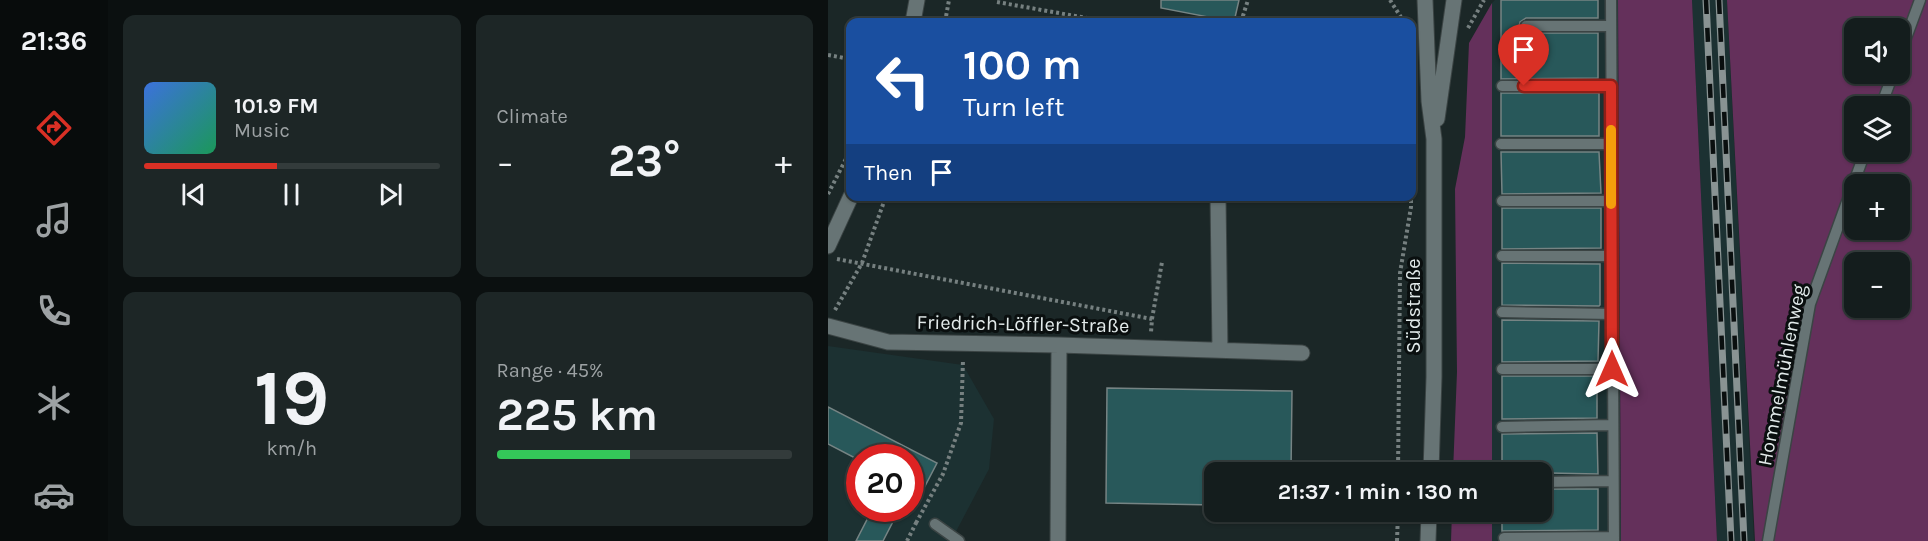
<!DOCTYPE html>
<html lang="en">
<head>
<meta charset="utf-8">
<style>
  :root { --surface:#141d1d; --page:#1d2626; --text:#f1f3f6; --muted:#9da2a4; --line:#333b3b; --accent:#d93025 }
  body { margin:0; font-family:Karla,sans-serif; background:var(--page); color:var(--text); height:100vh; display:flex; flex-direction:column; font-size:22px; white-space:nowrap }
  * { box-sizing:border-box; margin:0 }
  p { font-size:20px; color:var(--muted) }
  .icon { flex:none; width:33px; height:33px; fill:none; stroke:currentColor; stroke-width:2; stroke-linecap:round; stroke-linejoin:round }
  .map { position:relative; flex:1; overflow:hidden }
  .side { display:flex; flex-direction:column; gap:15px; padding:15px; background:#0b1010; width:720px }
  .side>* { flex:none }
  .top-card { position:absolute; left:18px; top:18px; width:570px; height:183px; border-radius:12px; box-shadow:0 2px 4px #0004,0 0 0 2px var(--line); background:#1a4fa0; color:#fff; overflow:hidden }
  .controls { position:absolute; left:1016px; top:18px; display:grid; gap:12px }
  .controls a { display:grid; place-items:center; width:66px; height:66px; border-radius:12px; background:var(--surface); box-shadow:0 2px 4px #0004,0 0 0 2px var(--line); font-size:30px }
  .speed { position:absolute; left:18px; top:444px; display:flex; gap:12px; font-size:30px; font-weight:700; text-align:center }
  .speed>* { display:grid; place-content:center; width:78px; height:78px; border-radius:50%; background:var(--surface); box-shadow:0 2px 4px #0004,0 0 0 2px var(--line); line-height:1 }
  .speed .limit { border:9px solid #d22; background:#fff; color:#111 }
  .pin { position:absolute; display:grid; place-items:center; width:51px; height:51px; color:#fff; margin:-62px -26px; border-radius:50% 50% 50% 0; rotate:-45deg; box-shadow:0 0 6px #0007 }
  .pin .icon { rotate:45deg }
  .me { position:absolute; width:66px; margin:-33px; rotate:0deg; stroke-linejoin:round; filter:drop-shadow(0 0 4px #0008) }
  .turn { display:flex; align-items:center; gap:21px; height:126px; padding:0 18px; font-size:27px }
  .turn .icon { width:78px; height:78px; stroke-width:2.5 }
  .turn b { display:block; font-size:42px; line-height:51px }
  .then { display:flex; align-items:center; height:57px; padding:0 18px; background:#0003; gap:12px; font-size:22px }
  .big { font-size:45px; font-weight:700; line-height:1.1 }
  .side .card { flex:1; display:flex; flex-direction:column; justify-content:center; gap:9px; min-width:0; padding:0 21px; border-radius:12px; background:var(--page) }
  .side .dial { align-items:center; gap:0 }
  .dial b { font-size:78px; line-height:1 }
  .song { display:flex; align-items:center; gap:18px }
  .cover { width:72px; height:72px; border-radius:9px; background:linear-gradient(135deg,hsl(220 70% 55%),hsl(150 70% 35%)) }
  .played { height:6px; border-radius:3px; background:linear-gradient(90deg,var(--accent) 45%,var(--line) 45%) }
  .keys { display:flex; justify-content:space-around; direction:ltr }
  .heat { display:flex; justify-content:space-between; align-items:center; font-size:33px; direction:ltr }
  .charge { height:9px; border-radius:4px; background:linear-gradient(90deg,#34c759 45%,var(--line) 0) }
  .side .tiles { flex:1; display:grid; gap:15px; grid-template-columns:repeat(2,1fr) }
  .trip { position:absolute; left:376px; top:462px; width:348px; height:60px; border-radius:12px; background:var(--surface); box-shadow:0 2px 4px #0004,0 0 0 2px var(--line); font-weight:700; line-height:60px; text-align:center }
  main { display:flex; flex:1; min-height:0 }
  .tab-bar { display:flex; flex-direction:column; width:108px; justify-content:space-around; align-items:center; background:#080c0c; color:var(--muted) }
  .tab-bar .icon { width:42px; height:42px }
  .tab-bar .on { color:var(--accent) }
  .tab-bar b { font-size:27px; color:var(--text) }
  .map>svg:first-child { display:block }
</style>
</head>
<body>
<main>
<nav class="tab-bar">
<b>21:36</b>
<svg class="icon on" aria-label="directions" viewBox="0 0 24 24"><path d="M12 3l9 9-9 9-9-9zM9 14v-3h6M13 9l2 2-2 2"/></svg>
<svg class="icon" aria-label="music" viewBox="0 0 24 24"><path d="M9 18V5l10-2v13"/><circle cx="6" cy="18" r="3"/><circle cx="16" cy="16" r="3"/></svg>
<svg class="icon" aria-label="phone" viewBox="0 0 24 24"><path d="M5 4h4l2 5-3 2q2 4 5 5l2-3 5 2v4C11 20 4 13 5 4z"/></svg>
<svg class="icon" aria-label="climate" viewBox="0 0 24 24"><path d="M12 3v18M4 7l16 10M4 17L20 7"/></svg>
<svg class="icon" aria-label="car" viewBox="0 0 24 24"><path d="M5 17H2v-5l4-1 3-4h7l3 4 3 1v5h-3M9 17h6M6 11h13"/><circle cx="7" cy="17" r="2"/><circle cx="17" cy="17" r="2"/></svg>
</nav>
<section class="side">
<div class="tiles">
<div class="card">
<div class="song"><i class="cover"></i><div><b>101.9 FM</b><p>Music</p></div></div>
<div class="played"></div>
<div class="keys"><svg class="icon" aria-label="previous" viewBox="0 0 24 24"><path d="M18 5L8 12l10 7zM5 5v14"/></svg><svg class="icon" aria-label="pause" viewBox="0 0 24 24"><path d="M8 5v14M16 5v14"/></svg><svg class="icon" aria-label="next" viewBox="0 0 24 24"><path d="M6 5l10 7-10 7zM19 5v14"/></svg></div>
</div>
<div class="card"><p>Climate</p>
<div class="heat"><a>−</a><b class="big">23°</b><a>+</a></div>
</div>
<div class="card dial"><b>19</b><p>km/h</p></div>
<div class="card"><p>Range · 45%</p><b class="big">225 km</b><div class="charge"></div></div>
</div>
</section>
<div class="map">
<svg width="1100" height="541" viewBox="0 0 1100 541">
  <rect width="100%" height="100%" fill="#1b2727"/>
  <!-- built -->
  <path fill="#1c3132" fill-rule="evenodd" d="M667,0H790L793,541H664V512H714V472H664L663,85L664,3Z
    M864,0H899L926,541H889Z
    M0,346L135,365L166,419L161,469L123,541H0ZM32,458H82V508H32Z"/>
  <!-- green -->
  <path fill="#64305b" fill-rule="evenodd" d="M790,0H864L889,541H793Z
    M899,0H1100V541H927ZM1026,28H1071V74H1026ZM1026,106H1071V152H1026ZM1026,184H1071V230H1026ZM1026,262H1071V308H1026Z
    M664,3V472H625L629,372L627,189L637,137L641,43Z
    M624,512H664V541H623Z"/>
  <!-- building -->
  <path fill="#28585a" stroke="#768484" stroke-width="1.5" d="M333,0H411L406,22L333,8Z
    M673,0H770V18H698L692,22L691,27L694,32L698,33H770V78L673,79Z
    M673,93H771V136H673Z
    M673,152H771L773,193L674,194Z
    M674,208H773V248L674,249Z
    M674,263L772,264V305L771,306L674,305Z
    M674,320L771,321L770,361L674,362Z
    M674,376H769V418L674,419Z
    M279,388L464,391L463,472H443V468L387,467V505L278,503Z
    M0,407L109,463L96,488L82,481V458H27L0,444Z
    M769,433L770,474L674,472V434Z
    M714,489H770V530L674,531V512H714Z
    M45,508H72L55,541H28Z"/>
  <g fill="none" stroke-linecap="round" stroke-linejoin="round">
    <!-- service casing -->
    <g stroke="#3b4444" stroke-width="13">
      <path id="service" d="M783,0L786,541
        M698,26H783
        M1071,57L1092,0
        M674,86H783
        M1053,106L1065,74
        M673,144H783
        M674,201H783
        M674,256H783
        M674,312L784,314
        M674,369H784
        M674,427L784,425
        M714,482L785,481
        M107,524L131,541
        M676,538L786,537
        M940,541L982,304L1037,152"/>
    </g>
    <!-- minor casing -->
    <g stroke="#3b4444" stroke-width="17">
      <path id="minor" d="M85,22L89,0
        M390,196L392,350
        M0,246L23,196
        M0,326L60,342L231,345L474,353
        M230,541L231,345"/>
    </g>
    <!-- secondary casing -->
    <g stroke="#3b4444" stroke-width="17">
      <path id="secondary" d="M597,0L601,101L606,139V377L603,472
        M609,119L626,0
        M600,541L601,512"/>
    </g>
    <!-- path -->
    <path stroke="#768080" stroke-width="4" stroke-dasharray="3 3" stroke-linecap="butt" d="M562,0L576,22
      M169,2L281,22
      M117,22L121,0
      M413,22L420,0
      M640,28L656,0
      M0,55L22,59
      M0,194L22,151
      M9,259L324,319L323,332
      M7,310L34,263L58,196
      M324,319L334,262
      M570,472L572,273L583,207V196
      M88,523L115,474L133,423L135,360
      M79,541L88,523
      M569,541L570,512"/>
    <!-- service -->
    <use href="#service" stroke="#677475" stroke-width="10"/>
    <!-- minor -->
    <use href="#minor" stroke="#677475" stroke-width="15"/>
    <!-- secondary -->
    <use href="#secondary" stroke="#677475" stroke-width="15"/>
    <!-- rail casing -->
    <g stroke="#899393" stroke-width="7">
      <path id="rail" d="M878,0L903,541
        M891,0L916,541"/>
    </g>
    <!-- rail -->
    <use href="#rail" stroke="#0a0f0f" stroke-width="4.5" stroke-dasharray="14" stroke-linecap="butt"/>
  </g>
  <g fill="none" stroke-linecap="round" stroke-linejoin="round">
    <!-- route casing -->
    <g stroke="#8d1f18" stroke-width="15">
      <path id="route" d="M696,86H783L784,369"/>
    </g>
    <!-- route -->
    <use href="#route" stroke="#d93025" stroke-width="10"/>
    <!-- slow -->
    <path stroke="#f59e0b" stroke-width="10" d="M783,130V204"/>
  </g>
  <g text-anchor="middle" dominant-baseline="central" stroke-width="6" stroke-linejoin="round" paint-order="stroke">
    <!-- street labels -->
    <g font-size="20" fill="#e2eaea" stroke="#0a0f0f">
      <text transform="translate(585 306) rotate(-90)">Südstraße</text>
      <text transform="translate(195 324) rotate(1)">Friedrich-Löffler-Straße</text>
      <text transform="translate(954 375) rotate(-79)">Hommelmühlenweg</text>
    </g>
  </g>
</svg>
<div class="controls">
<a><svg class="icon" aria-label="sound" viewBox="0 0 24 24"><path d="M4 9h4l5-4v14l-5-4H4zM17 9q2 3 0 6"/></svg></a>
<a><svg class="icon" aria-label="layers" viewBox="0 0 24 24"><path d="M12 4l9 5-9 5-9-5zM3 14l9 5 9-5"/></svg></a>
<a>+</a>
<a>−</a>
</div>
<div class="speed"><div class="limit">20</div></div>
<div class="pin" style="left:696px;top:86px;background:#d93025"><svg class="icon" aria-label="arrive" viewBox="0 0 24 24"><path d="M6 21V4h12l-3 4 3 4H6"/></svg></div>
<svg class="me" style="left:784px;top:369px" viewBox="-20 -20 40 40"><path d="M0-17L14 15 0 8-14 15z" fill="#d93025" stroke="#fff" stroke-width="4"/></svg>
<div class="trip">21:37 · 1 min · 130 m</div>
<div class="top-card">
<div class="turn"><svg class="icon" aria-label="left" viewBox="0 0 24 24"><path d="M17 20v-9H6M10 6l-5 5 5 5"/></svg><div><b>100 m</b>Turn left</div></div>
<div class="then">Then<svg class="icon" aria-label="arrive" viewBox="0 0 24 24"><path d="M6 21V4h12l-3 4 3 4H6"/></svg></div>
</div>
</div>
</main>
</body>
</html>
